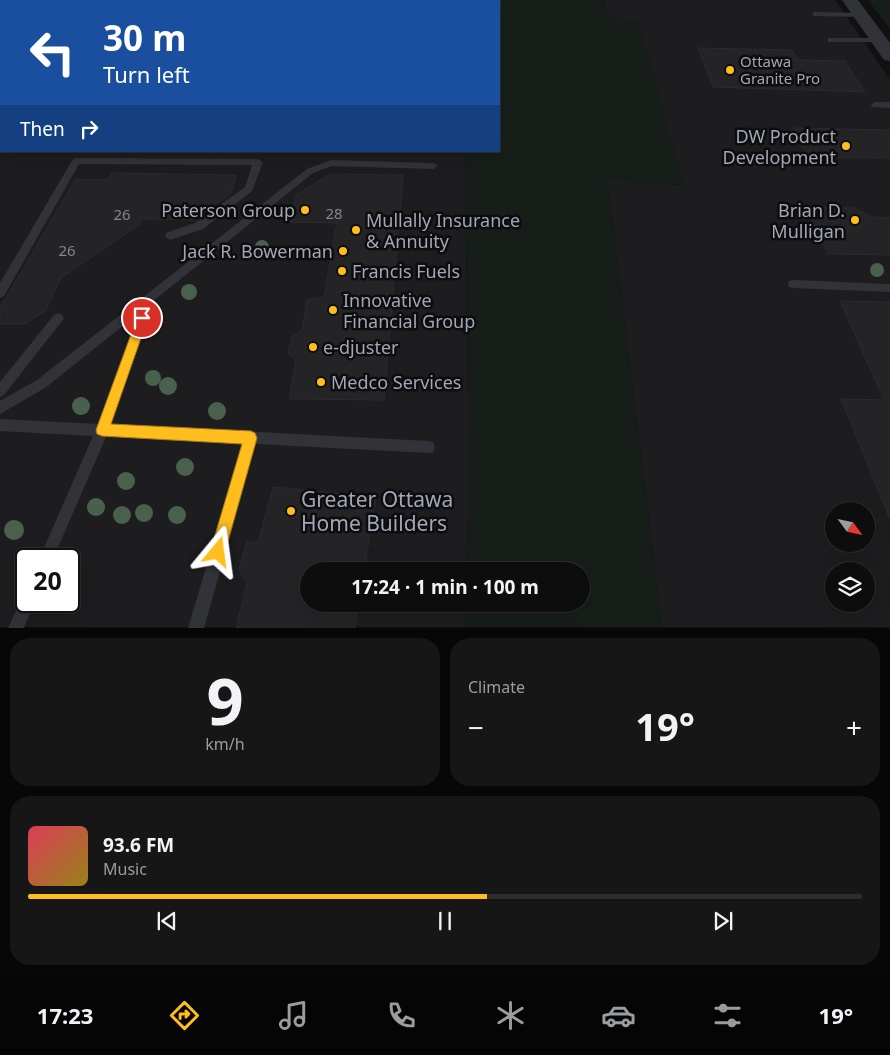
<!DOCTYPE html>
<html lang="en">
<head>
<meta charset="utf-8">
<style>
  :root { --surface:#0d0d0e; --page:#161617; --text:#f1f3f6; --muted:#9a9c9e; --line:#2d2d2e; --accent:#ffbe1e }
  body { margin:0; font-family:"Noto Sans",sans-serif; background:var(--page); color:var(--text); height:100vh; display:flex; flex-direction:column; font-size:19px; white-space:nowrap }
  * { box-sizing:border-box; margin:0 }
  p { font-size:16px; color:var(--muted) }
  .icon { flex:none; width:28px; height:28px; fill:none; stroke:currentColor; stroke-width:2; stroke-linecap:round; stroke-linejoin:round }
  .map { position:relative; height:628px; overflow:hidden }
  .details { display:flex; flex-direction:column; gap:10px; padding:10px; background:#070708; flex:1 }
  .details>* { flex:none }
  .top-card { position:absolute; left:0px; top:0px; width:500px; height:152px; box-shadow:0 5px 20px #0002,0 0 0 1px var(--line); background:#1a4fa0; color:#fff; overflow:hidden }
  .needle { width:32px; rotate:123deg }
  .controls { position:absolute; left:825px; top:502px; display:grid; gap:10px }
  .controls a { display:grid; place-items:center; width:50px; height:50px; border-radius:50%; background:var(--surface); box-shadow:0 5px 20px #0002,0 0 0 1px var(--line); font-size:25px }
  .speed { position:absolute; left:15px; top:548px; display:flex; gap:10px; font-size:25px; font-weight:700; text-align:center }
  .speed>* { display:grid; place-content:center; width:65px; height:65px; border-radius:50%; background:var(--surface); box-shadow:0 5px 20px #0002,0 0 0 1px var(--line); line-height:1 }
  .speed .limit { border:2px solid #111; border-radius:8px; background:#fff; color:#111 }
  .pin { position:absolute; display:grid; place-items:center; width:42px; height:42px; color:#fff; margin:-21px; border:2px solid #fff; border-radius:50%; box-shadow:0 1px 5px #0007 }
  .me { position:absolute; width:55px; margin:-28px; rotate:16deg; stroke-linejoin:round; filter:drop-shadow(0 0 4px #0008) }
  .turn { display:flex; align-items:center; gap:18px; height:105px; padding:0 20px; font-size:22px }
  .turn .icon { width:65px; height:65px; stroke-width:2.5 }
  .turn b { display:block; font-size:35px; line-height:42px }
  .then { display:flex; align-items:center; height:48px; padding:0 20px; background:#0003; gap:10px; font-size:19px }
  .big { font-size:38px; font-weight:700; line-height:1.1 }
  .details .tile { flex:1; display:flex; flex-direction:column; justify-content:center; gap:8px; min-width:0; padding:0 18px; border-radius:20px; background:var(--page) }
  .details .dial { align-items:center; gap:0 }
  .dial b { font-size:65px; line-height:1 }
  .song { display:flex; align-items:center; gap:15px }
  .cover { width:60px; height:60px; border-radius:8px; background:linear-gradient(135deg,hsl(350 70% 55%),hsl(50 70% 35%)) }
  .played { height:5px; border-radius:2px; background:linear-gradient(90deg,var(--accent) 55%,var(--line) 55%) }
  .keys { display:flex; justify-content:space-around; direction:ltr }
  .heat { display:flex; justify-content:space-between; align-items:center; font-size:28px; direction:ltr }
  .details .tiles { flex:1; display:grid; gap:10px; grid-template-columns:1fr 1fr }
  .tile:last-child { grid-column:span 2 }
  .trip { position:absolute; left:300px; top:562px; width:290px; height:50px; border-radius:25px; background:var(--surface); box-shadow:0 5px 20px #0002,0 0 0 1px var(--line); font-weight:700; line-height:50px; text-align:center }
  .menu { display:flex; height:80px; justify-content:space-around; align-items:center; background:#050506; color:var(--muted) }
  .menu .icon { width:35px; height:35px }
  .menu .selected { color:var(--accent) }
  .menu b { font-size:22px; color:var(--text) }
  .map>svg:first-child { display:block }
</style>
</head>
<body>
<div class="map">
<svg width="890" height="628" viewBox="0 0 890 628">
  <rect width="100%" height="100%" fill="#111113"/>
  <!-- built -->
  <path fill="#1d1d20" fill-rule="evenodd" d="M0,0H459L1,1V151H465L469,490L466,571H309V604H465L464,627H0ZM26,559H69V601H26Z
    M603,0H835L890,80V627H662L607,179L683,185L608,17ZM834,511H866V544H834ZM834,571H866V604H834Z"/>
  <!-- green -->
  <path fill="#171e19" d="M459,0H603L608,17L639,20L684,185L607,180L662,627H464L465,604H581V571H466L469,490L465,151H499V1Z
    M868,0H890V29Z"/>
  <!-- building -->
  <path fill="#242427" stroke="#2b2b2f" d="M698,48L792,50L798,60L845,61L865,92L713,87Z
    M793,128L890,130V158L807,157Z
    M111,173L236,175L231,193L195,220L142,219L139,225L61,278L46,310L25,324H0V308L75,180H108Z
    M330,174L403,175L384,400L289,399L296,359L288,354L292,337L302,330L307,300L324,297L337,223L290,222L296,195Z
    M806,207L854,208L872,217L890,218V255L828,254Z
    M840,301L890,302V519L841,399L884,400Z
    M273,487L376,497L364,571H309V604H359L355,628H236L247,583L239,569L247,542L258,543Z"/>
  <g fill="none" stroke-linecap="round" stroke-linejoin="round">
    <!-- service -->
    <path fill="#323338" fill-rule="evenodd" d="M407,0H415V1H408Z
      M813,12L861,13L865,15L861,17L816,16H813Z
      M828,38H879L883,40L879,42H828Z
      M875,102H890V108L872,107L871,105Z
      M0,115H1V121H0Z
      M76,158L258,159L263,162L252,191L203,229L170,240L165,236L166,233L195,223L245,187L252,165L79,164L4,296L0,298V283L73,159Z
      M331,160L433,163L438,166L433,169L332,166L313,173L142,310L149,318L110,424L428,441L433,442L435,447L433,452L428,453L256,444L204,628H188L243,444L106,437L53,559H39L93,436L0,431V419L98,424L137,319L134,317L45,388L0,414V401L37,380L307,169Z
      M793,280L890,284V292L793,288L789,287L788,284L789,281Z
      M58,313L62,315L64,318L62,321L4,395L0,397V382L54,315Z
      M26,594V601H35L24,628H8L23,596Z"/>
    <!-- tertiary -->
    <path fill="#323338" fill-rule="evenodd" d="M842,0H858L890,43V61L884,60Z"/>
  </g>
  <!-- trees -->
  <g fill="#49614c">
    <circle cx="262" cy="247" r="7"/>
    <circle cx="877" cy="270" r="7"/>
    <circle cx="189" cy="292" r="8"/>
    <circle cx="153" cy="378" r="8"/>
    <circle cx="168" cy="386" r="9"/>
    <circle cx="81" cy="406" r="9"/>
    <circle cx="217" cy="411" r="9"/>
    <circle cx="185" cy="467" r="9"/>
    <circle cx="126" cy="481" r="9"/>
    <circle cx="96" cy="507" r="9"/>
    <circle cx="144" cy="513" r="9"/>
    <circle cx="122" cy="515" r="9"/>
    <circle cx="177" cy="515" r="9"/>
    <circle cx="14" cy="530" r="10"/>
  </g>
  <!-- route -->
  <path fill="#ffbe1e" stroke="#a67c14" d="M142,313L148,318L111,424L251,431L255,433L257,438L225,552L223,557L218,559L213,557L210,552L242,444L102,436L97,434L96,430L137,318Z"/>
  <!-- markers -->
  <g fill="#ffbe1e" stroke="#0d0c0e" stroke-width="2">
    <circle cx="730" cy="70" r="5"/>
    <circle cx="846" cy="146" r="5"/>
    <circle cx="305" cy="210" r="5"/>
    <circle cx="855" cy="220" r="5"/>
    <circle cx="356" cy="230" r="5"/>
    <circle cx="343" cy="251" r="5"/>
    <circle cx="342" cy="271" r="5"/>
    <circle cx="333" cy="310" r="5"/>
    <circle cx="313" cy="347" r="5"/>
    <circle cx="321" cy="382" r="5"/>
    <circle cx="291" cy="511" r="5"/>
  </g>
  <g text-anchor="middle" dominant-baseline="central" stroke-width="5" stroke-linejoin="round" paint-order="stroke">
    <!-- far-poi labels -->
    <g font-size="15" fill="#a2a7b5" stroke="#0d0c0e" text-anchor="start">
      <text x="740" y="61">Ottawa<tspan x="740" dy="17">Granite Pro</tspan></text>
    </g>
    <!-- number labels -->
    <g font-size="15" fill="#828691">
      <text x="334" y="213">28</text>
      <text x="122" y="214">26</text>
      <text x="67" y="250">26</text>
    </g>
    <!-- poi labels -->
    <g font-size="18" fill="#a2a7b5" stroke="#0d0c0e" text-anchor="start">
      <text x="836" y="136" text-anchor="end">DW Product<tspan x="836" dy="21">Development</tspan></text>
      <text x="295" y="210" text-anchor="end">Paterson Group</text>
      <text x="845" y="210" text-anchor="end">Brian D.<tspan x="845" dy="21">Mulligan</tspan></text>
      <text x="366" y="220">Mullally Insurance<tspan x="366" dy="21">&amp; Annuity</tspan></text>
      <text x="333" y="251" text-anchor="end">Jack R. Bowerman</text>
      <text x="352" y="271">Francis Fuels</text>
      <text x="343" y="300">Innovative<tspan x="343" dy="21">Financial Group</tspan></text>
      <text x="323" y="347">e-djuster</text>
      <text x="331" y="382">Medco Services</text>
    </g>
    <!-- near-poi labels -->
    <g font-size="21" fill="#a2a7b5" stroke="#0d0c0e" text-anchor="start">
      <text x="301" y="499">Greater Ottawa<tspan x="301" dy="24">Home Builders</tspan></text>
    </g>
  </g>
</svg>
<div class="controls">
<a><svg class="needle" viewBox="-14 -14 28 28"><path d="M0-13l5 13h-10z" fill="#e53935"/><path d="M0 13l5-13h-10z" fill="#9a9c9e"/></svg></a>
<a><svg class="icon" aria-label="layers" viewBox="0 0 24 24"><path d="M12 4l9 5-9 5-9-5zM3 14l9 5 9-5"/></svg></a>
</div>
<div class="speed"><div class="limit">20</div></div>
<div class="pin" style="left:142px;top:318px;background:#d93025"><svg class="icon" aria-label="arrive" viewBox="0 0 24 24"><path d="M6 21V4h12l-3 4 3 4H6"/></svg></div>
<svg class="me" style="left:218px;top:552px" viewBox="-20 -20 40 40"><path d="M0-17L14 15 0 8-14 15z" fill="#ffbe1e" stroke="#fff" stroke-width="4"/></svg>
<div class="trip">17:24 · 1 min · 100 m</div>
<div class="top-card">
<div class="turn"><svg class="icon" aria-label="left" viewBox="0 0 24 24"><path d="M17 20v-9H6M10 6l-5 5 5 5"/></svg><div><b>30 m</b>Turn left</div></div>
<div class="then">Then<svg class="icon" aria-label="right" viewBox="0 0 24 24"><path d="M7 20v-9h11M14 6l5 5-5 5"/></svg></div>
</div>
</div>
<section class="details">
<div class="tiles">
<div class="tile dial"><b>9</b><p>km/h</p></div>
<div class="tile"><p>Climate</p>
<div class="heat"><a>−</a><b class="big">19°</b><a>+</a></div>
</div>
<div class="tile">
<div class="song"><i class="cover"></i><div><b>93.6 FM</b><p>Music</p></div></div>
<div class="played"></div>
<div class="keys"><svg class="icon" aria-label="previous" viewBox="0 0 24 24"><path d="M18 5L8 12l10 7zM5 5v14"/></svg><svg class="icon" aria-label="pause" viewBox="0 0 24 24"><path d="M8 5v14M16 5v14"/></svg><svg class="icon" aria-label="next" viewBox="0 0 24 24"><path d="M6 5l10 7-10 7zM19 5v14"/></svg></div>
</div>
</div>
</section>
<nav class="menu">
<b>17:23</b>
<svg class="icon selected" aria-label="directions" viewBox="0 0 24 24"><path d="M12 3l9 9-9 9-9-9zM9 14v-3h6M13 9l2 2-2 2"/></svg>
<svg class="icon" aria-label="music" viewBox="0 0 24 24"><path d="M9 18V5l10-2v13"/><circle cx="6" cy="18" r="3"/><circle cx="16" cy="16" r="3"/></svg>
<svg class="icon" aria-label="phone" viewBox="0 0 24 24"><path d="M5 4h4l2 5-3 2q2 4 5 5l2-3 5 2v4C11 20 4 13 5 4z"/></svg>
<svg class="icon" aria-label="climate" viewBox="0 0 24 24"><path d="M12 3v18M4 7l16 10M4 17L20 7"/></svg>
<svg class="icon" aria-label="car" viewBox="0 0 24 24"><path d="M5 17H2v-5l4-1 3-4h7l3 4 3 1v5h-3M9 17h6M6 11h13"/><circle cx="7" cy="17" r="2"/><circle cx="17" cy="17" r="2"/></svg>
<svg class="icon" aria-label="filters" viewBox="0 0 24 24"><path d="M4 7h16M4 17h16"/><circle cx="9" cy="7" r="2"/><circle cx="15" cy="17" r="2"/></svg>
<b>19°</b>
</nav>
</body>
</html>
